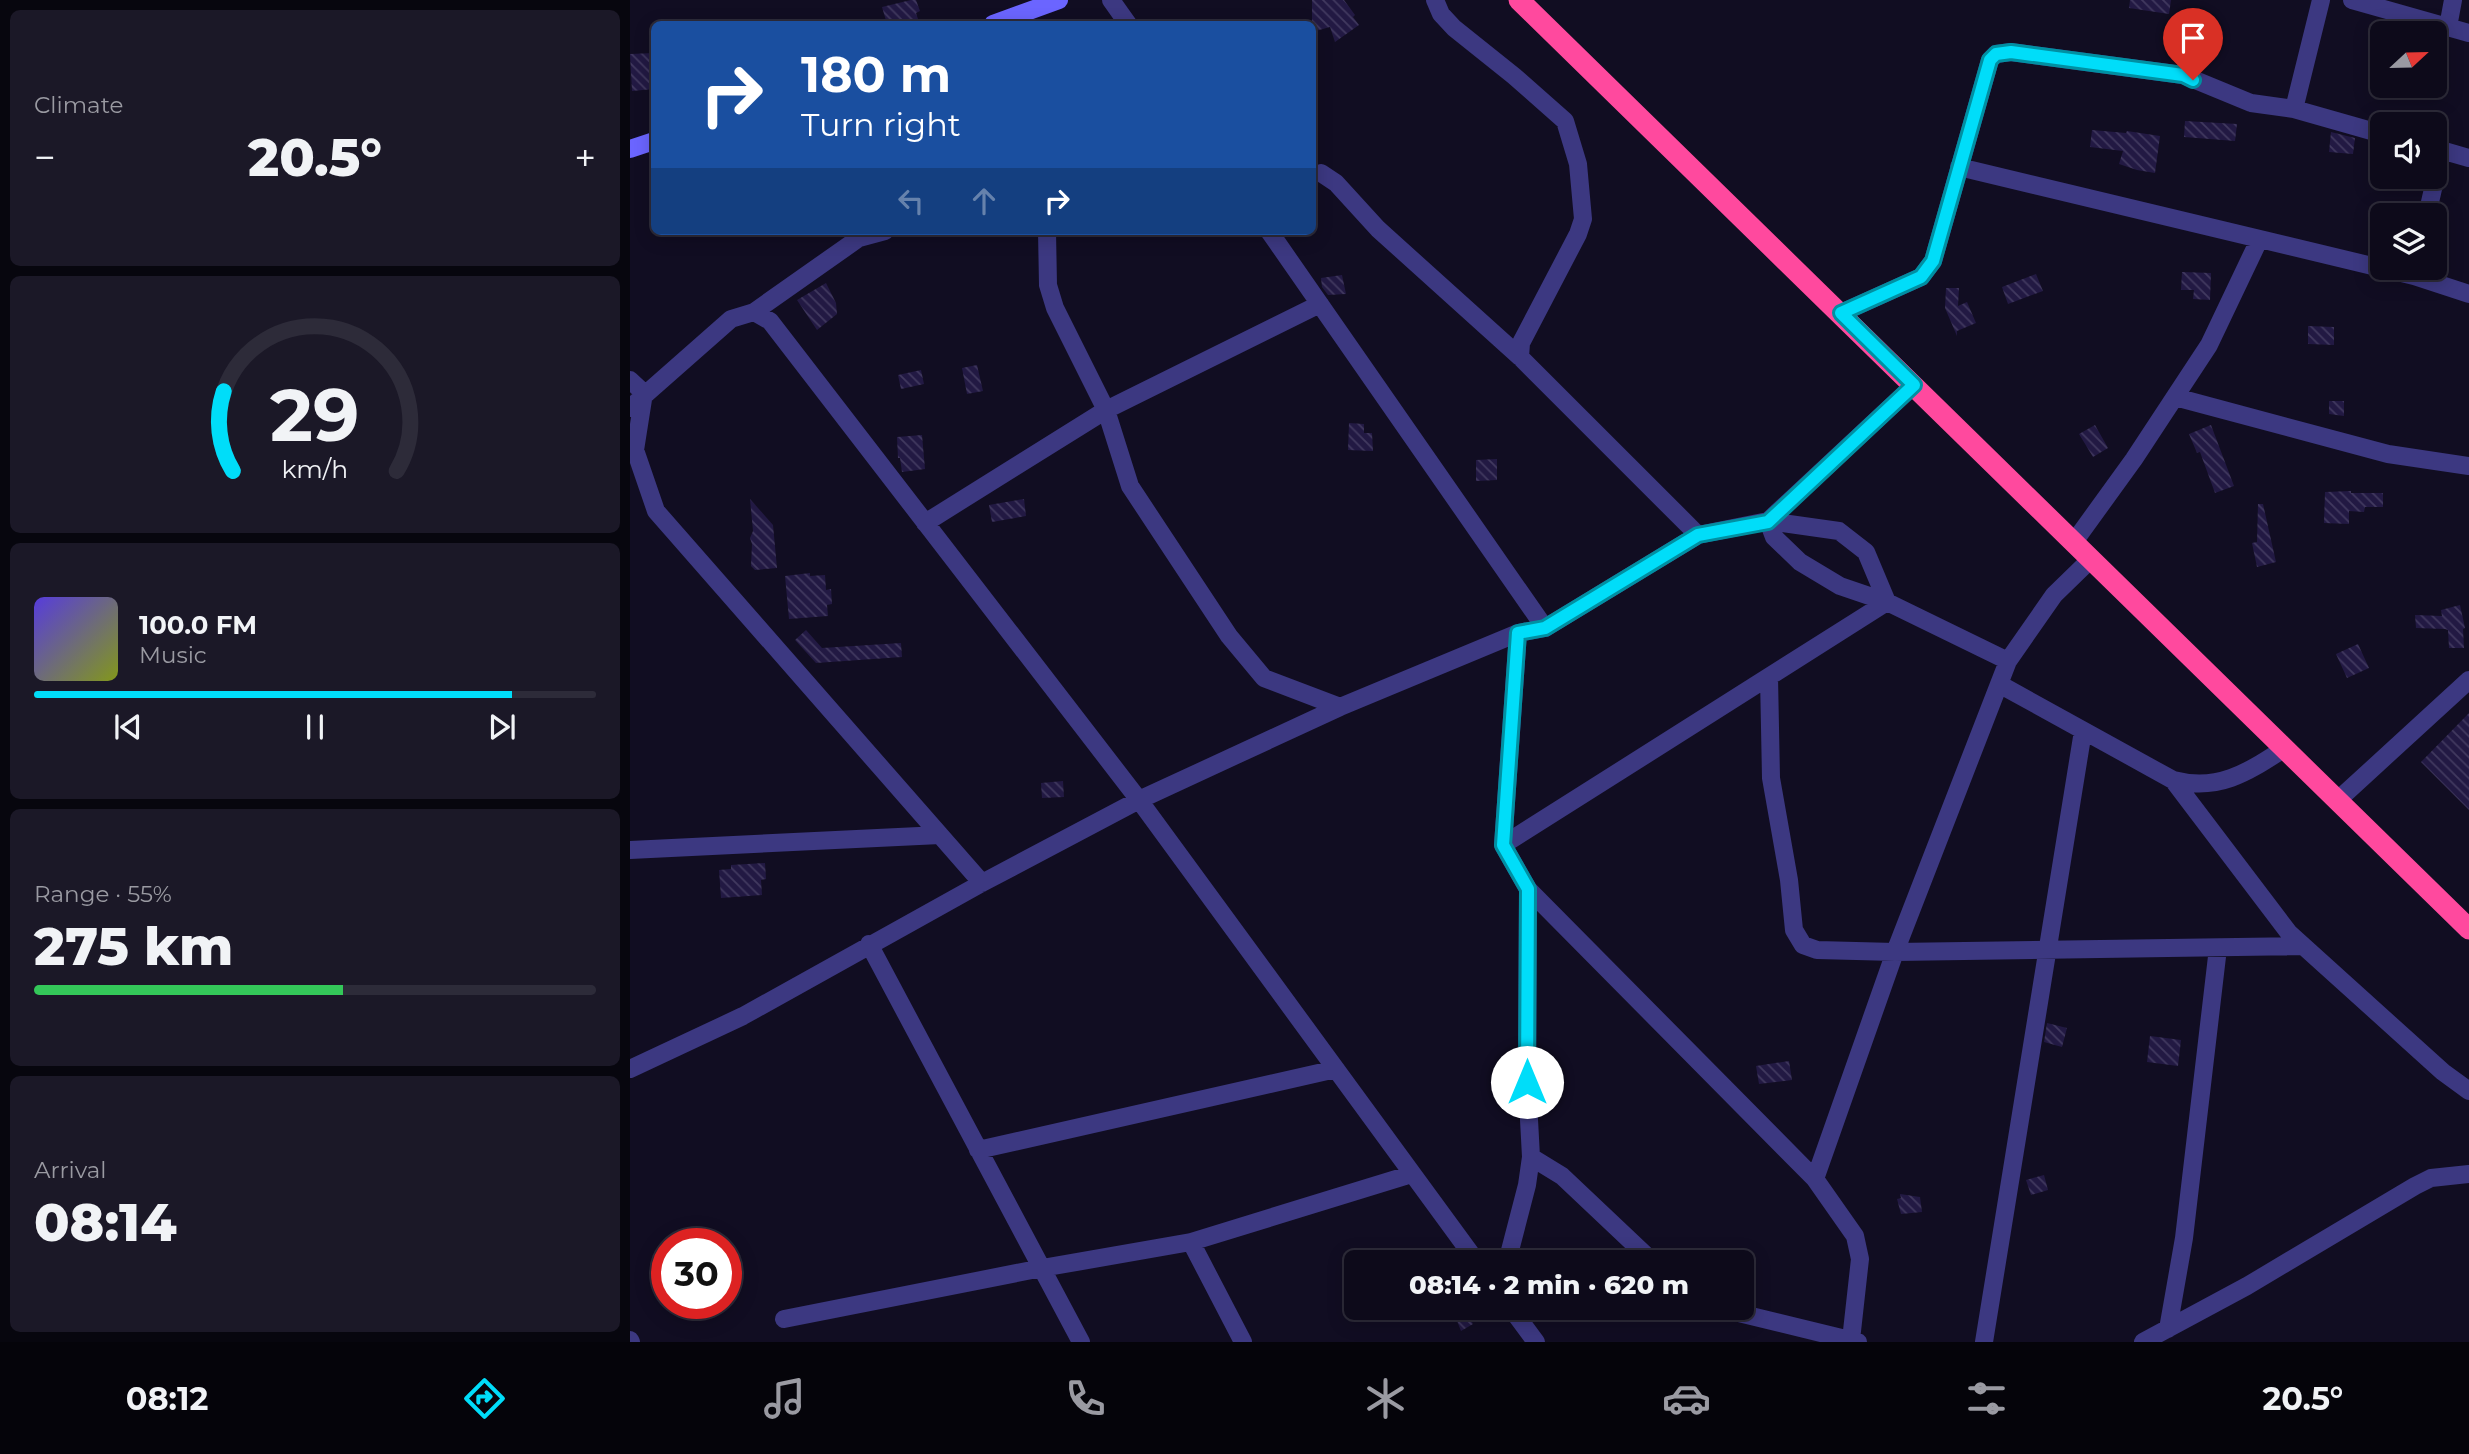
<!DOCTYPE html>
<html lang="en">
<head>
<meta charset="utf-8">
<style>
  :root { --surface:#0d0a1a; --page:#1b1827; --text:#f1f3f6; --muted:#9a9aa2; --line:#2d2b39; --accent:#00ddf9 }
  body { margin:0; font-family:Montserrat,sans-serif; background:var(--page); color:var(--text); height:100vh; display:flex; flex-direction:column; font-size:26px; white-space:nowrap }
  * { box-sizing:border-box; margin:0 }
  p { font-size:23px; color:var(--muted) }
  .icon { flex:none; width:38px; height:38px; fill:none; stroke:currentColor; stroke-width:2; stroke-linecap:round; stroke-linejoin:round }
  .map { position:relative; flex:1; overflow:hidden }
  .panel { display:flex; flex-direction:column; gap:10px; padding:10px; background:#07060e; width:630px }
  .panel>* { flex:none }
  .hud { position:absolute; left:21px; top:21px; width:665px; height:214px; border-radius:10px; box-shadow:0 4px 18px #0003,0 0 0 2px var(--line); background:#1a4fa0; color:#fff; overflow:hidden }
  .needle { width:46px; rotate:68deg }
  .fabs { position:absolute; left:1740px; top:21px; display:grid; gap:14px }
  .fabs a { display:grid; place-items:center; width:77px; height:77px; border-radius:10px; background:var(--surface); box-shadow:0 4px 18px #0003,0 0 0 2px var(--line); font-size:35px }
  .speed { position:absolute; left:21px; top:1228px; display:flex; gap:14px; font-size:35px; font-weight:700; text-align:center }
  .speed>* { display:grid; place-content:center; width:91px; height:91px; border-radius:50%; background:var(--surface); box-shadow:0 4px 18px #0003,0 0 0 2px var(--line); line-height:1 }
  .speed .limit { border:10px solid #d22; background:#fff; color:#111 }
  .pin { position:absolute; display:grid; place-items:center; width:60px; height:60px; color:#fff; margin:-72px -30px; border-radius:50% 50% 50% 0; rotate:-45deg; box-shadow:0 0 7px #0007 }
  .pin .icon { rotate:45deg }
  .me { position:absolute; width:77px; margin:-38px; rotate:0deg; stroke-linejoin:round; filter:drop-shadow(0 0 5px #0008) }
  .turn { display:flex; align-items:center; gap:24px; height:147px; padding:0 35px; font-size:32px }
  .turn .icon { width:91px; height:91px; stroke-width:2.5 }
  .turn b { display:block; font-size:49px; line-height:60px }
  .lanes { display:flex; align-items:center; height:66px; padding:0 35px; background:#0003; justify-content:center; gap:35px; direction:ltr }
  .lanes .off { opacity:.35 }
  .big { font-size:52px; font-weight:800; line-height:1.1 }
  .panel .widget { flex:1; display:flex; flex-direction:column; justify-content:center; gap:10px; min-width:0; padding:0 24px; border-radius:10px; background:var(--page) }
  .panel .dial { align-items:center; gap:0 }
  .dial svg { height:182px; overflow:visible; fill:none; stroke:var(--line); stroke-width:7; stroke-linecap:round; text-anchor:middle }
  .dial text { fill:var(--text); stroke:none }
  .song { display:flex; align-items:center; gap:21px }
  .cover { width:84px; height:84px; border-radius:10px; background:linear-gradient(135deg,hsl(250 70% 55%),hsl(70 70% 35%)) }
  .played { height:7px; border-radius:4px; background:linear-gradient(90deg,var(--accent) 85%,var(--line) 85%) }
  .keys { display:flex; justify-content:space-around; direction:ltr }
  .heat { display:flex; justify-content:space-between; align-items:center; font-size:38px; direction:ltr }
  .charge { height:10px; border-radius:5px; background:linear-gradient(90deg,#34c759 55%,var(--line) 0) }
  .trip { position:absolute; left:714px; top:1250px; width:410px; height:70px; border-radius:10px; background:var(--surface); box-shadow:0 4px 18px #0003,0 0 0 2px var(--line); font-weight:800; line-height:70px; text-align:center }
  .tabs { display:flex; height:112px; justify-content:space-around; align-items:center; background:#05040a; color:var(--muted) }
  .tabs .icon { width:49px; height:49px }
  .tabs .current { color:var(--accent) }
  .tabs b { font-size:32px; color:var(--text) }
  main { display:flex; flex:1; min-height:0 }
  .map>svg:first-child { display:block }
</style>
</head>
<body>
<main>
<section class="panel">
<div class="widget"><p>Climate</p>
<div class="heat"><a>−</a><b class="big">20.5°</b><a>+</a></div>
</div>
<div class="widget dial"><svg viewBox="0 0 100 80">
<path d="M14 69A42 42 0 1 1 86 69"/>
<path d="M14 69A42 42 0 0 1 10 34" stroke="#00ddf9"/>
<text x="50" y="56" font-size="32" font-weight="700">29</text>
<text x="50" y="72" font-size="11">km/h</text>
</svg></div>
<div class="widget">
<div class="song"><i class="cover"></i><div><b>100.0 FM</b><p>Music</p></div></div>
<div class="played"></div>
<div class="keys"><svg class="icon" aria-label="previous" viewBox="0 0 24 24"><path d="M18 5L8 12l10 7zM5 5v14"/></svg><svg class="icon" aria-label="pause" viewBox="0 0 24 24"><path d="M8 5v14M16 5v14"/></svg><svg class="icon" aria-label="next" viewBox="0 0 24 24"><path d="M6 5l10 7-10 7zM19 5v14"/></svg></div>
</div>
<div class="widget"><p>Range · 55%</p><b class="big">275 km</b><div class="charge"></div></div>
<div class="widget"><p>Arrival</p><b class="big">08:14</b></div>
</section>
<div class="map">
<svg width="1839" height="1342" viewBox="0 0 1839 1342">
  <defs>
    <pattern id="building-back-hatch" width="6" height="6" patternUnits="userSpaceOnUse" patternTransform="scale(1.75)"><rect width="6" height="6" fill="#221943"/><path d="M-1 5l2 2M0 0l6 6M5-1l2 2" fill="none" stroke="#41395f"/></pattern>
  </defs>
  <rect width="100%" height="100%" fill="#110d22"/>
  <!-- building -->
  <path fill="url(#building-back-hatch)" d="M281,0H286L290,11L286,13L288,19L282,24H257L252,7Z
    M682,0H714L725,15L723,17L729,25L705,42L700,27L682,32Z
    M1500,0H1541L1539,14L1499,8Z
    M24,53V89L2,91L0,54Z
    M1555,121L1607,124L1605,141L1554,137Z
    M1462,130L1496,133L1497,131L1530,136L1525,173L1507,170L1489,164L1493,151L1460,147Z
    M1701,132L1725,138L1723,154L1699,152Z
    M1552,272L1581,273L1580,300L1563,299L1564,290H1551Z
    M1406,274L1413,291L1378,304L1372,287Z
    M712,275L716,294L698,295L692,287L691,278Z
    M196,283L206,303L207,314L187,330L167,300Z
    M1316,288H1329L1328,306L1337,302L1346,323L1327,331V336L1315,308Z
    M1678,326L1704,327V345L1678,344Z
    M347,365L353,391L337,394L332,368Z
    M291,370L294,384L271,389L268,375Z
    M1699,401H1714V416L1699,414Z
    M719,423L734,424V433H742L743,451L718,450Z
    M1465,425L1478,448L1463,457L1449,434Z
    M1581,425L1604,486L1585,493L1570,452L1567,453L1559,434Z
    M292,435L295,469L272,472L270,458H268L267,437Z
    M867,459V480L846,481V460Z
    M1721,491V493H1753V507H1735L1734,512L1719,511V524L1694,523L1695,492Z
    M120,499L143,525L147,568L125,570L121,566L122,544L120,538L123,531Z
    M394,499L396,516L362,522L359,505Z
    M1628,504H1633L1646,562L1627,567L1622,543L1627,542Z
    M180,573V576L195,575L196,590L201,589L202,604L197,605L198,616L159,619L155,576Z
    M1830,605L1835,628L1833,629L1834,648H1819L1818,630L1815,629L1786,628L1785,615L1812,616L1811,610Z
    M176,630L192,648L271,643L272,657L186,663L165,640Z
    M1728,644L1739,668L1717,678L1706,654Z
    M1839,713V810L1791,762Z
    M433,781L434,797L412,798L411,783Z
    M135,863L136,879L131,880L132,895L91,898L89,870L101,869V865Z
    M1417,1023L1437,1028L1432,1047L1414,1042Z
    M1520,1036L1551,1040L1548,1066L1517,1062Z
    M1159,1061L1162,1080L1129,1084L1126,1066Z
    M1414,1175L1418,1190L1401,1195L1396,1180Z
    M1270,1194L1290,1197L1292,1212L1271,1214L1267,1199L1271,1198Z
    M836,1310L843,1324L831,1331L825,1316Z"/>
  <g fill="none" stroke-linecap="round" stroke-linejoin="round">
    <!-- street -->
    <path stroke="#3c3881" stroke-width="18" d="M481,0L498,24
      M805,0L811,14L824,28L884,76L935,121L948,164L953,219L948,234L891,343L890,357L1068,535
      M1722,0L1839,33
      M1818,27L1823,0
      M1664,109L1691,0
      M1804,148L1839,158
      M1329,167L1784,276L1839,294
      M691,173L706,183L748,229L890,357
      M1797,215L1812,150
      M417,231L418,285L425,308L476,410L500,486L599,636L634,678L710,707
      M639,231L915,628
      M124,312L229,238L255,231
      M1211,313L1291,277L1303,261L1360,60L1366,54L1381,52L1553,75L1621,103L1664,109L1752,134
      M0,380L14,393L5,450L26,511L352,883
      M1545,397L1758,454L1839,466
      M0,408L101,319L124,312L140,321L509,800L847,1262
      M295,523L476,410L690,304
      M1444,542L1504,459L1579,345L1629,240
      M1257,602L1210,586L1170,562L1144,537L1138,521L1284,385
      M888,633L873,845L898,889L1185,1179L1225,1236L1230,1259L1221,1340
      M1139,677L1141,778L1159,880L1164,930L1173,945L1187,950L1265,952L1673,946
      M1369,684L1543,780C1589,792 1618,772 1655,748
      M1543,780L1659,933L1813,1072L1839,1091
      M1708,800L1839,680
      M873,845L1257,602L1378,661
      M0,850L310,835
      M239,944L451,1342
      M0,1069L113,1016L352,883L509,800L710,707L888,633L915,628L1068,535L1138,521L1209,531L1236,552L1257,602
      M348,1150L706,1069
      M901,1157L932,1176L1023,1262
      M1185,1179L1265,952L1378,661L1424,595L1461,559
      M561,1242L613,1342
      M877,1262L897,1185L901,1157L897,1082L898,889
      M880,1307L906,1342
      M1084,1307L1228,1342
      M154,1319L412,1268L561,1242L782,1174
      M1538,1329L1554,1238L1588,948
      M0,1340L1,1342
      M1354,1342L1453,731
      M1513,1342L1617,1286L1785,1186L1801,1178L1839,1174"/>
    <!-- secondary -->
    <path stroke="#6b65ff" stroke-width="18" d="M363,24L429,0
      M0,149L24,141"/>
    <!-- highway -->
    <path stroke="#ff499e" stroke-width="21" d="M889,0L1839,929"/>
  </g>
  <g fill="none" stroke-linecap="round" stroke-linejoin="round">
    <!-- route casing -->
    <g stroke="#0090a2" stroke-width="18">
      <path id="route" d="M897,1082L898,889L873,845L888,633L915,628L1068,535L1138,522L1284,385L1211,313L1291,277L1303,261L1360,60L1366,54L1381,52L1553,75L1563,80"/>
    </g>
    <!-- route -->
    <use href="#route" stroke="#00ddf9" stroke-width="12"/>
  </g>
</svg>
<div class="fabs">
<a><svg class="needle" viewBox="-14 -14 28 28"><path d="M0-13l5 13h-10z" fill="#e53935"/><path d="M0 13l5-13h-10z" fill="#9a9aa2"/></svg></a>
<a><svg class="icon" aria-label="sound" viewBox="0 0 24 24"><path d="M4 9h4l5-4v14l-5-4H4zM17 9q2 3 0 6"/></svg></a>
<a><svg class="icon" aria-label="layers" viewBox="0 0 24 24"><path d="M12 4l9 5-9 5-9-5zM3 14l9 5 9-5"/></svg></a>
</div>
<div class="speed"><div class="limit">30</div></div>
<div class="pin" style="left:1563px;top:80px;background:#d93025"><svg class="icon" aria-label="arrive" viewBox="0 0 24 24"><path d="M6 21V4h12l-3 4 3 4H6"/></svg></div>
<svg class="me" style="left:897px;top:1082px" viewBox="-20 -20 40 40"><circle r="19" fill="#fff"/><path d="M0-13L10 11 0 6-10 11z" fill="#00ddf9"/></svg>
<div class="trip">08:14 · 2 min · 620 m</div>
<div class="hud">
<div class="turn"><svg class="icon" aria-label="right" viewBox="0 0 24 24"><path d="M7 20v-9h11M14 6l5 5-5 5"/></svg><div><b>180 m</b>Turn right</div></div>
<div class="lanes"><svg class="icon off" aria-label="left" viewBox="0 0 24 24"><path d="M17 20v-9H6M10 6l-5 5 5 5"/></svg><svg class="icon off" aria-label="ahead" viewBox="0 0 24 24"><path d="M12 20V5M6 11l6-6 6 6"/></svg><svg class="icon" aria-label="right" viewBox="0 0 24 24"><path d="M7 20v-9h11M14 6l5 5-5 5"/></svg></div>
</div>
</div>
</main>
<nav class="tabs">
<b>08:12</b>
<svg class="icon current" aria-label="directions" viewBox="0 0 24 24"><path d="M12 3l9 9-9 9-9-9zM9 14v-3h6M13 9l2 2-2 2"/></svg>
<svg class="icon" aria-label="music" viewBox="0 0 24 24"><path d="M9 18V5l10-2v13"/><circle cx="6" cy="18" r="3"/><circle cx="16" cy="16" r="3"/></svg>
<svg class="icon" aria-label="phone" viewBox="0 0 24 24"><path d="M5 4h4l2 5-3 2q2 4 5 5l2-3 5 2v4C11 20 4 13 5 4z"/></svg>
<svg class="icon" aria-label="climate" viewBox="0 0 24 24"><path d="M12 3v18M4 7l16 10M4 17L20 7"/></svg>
<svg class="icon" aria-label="car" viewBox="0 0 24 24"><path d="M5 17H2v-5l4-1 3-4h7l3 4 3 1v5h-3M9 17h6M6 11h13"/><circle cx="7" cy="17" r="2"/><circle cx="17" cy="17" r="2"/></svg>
<svg class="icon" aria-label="filters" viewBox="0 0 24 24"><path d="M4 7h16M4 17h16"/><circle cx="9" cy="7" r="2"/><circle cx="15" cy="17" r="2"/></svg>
<b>20.5°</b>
</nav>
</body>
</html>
